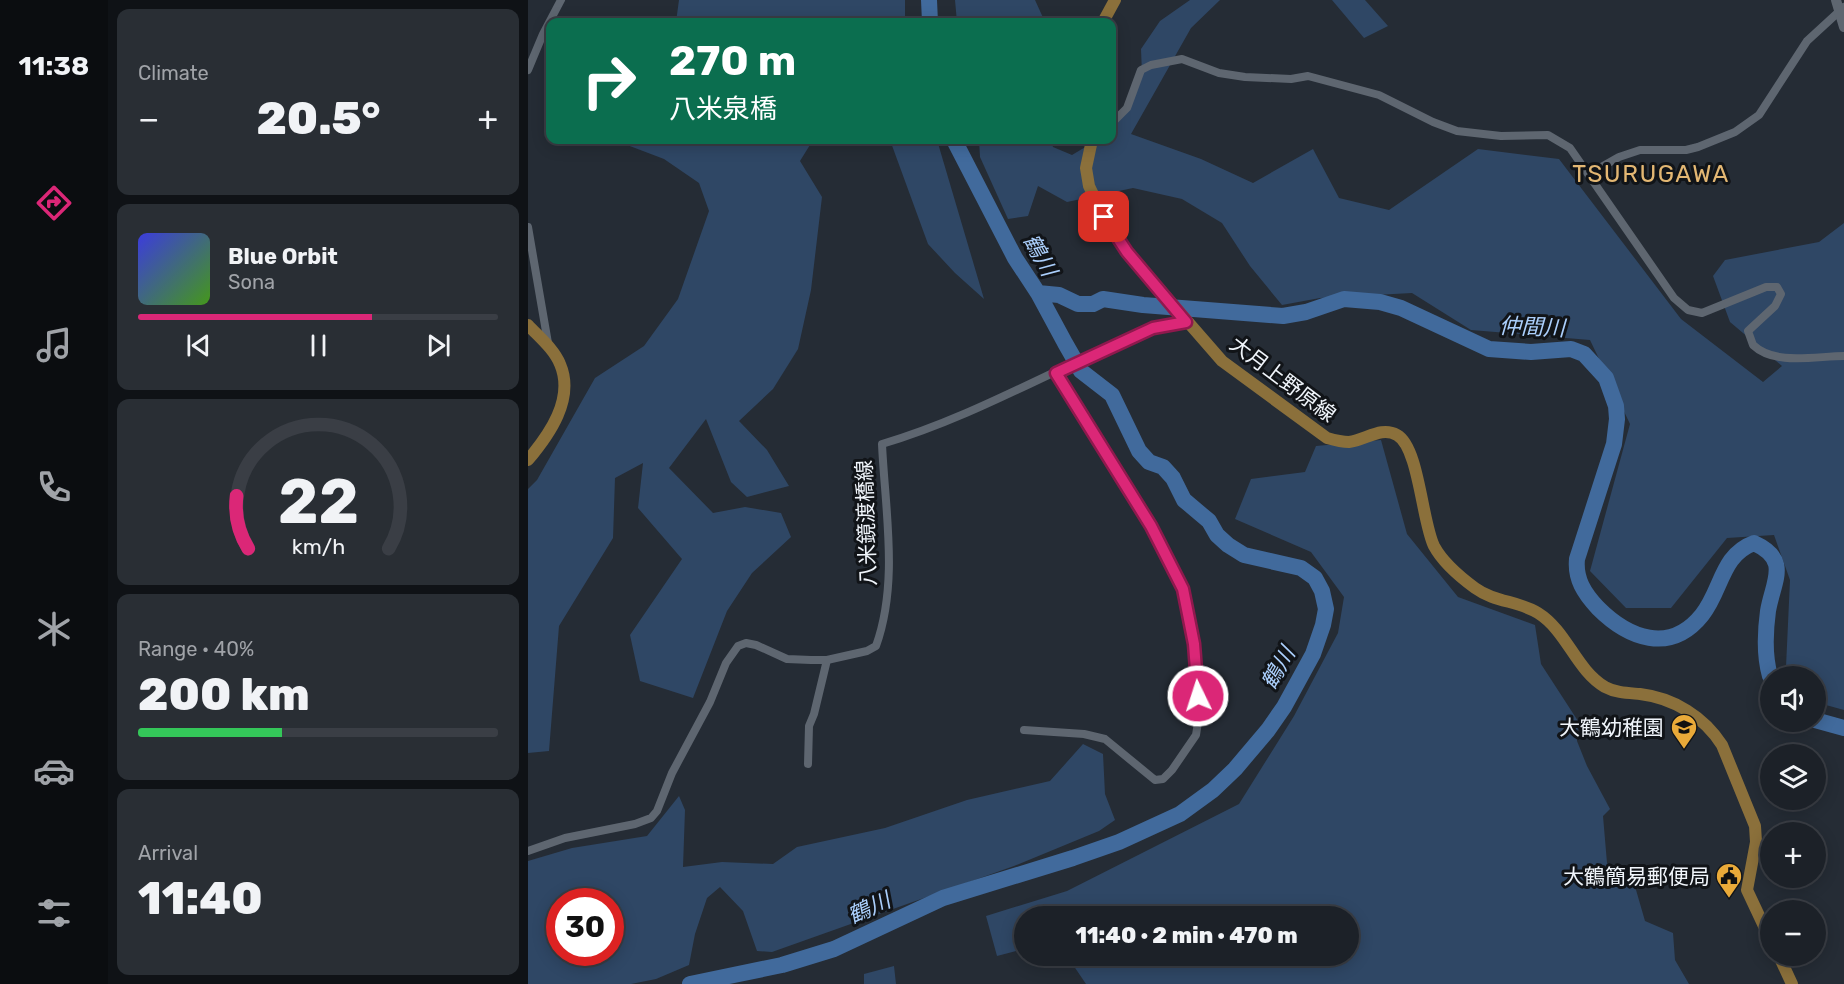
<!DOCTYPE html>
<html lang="en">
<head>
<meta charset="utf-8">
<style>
  :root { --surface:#1c2128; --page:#292e34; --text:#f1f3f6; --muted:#a0a3a8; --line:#3a3e45; --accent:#db2777 }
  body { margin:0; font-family:Rubik,"Noto Sans JP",sans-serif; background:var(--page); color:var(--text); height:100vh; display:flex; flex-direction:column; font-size:22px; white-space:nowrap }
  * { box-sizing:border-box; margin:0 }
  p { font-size:20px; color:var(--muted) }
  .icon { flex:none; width:33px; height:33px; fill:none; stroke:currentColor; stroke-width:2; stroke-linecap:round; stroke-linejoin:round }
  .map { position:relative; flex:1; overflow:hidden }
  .drawer { display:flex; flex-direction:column; gap:9px; padding:9px; background:#0f1216; width:420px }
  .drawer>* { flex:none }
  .top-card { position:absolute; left:18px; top:18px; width:570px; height:126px; border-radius:12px; box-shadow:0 3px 15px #0003,0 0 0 2px var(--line); background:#0b6e4f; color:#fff; overflow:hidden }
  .fabs { position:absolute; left:1232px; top:666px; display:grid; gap:12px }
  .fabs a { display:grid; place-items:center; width:66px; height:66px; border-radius:50%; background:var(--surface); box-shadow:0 3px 15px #0003,0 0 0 2px var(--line); font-size:30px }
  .speed { position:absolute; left:18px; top:888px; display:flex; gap:12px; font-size:30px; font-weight:700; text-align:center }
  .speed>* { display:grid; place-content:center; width:78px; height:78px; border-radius:50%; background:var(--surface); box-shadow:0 3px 15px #0003,0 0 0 2px var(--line); line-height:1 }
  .speed .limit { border:9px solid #d22; background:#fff; color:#111 }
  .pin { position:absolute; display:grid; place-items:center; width:51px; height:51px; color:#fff; margin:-26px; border-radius:12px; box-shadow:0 3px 9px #0006 }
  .me { position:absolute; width:66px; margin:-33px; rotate:356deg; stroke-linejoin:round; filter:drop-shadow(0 0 4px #0008) }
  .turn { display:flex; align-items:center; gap:21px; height:126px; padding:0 24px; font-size:27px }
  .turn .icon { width:78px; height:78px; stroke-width:2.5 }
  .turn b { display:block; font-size:42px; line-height:51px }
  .big { font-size:45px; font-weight:800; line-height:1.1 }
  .drawer .widget { flex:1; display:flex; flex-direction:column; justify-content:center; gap:9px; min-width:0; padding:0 21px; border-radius:12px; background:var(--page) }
  .drawer .dial { align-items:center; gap:0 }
  .dial svg { height:156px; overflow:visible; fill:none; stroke:var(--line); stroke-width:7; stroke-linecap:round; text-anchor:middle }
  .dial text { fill:var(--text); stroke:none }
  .song { display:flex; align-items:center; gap:18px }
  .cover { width:72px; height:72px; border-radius:9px; background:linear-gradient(135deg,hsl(240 70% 55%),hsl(100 70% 35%)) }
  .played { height:6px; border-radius:3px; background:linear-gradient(90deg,var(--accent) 65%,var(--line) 65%) }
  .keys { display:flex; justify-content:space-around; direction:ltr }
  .heat { display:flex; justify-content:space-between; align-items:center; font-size:33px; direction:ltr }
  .charge { height:9px; border-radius:4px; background:linear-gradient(90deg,#34c759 40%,var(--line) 0) }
  .trip { position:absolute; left:486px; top:906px; width:345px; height:60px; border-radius:30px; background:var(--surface); box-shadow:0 3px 15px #0003,0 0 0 2px var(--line); font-weight:800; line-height:60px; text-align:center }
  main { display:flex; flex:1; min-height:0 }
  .menu { display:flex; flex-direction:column; width:108px; justify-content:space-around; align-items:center; background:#0b0d10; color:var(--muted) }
  .menu .icon { width:42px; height:42px }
  .menu .selected { color:var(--accent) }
  .menu b { font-size:27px; color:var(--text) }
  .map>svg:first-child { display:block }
</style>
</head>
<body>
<main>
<nav class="menu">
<b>11:38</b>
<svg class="icon selected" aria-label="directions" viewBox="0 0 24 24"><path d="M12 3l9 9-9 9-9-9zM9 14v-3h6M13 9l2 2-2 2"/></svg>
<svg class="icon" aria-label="music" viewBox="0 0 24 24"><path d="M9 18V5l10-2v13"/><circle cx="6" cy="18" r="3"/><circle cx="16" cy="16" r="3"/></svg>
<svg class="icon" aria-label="phone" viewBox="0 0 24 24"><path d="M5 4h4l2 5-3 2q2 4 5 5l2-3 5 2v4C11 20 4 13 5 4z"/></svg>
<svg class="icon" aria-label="climate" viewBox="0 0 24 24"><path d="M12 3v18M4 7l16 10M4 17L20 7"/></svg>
<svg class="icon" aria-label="car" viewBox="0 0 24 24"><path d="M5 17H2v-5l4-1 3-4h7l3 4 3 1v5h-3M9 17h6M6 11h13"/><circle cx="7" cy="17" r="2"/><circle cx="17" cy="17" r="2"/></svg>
<svg class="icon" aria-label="filters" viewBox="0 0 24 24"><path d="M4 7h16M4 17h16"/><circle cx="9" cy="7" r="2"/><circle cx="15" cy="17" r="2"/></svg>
</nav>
<section class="drawer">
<div class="widget"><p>Climate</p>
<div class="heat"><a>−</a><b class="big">20.5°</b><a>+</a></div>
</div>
<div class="widget">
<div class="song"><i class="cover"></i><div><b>Blue Orbit</b><p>Sona</p></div></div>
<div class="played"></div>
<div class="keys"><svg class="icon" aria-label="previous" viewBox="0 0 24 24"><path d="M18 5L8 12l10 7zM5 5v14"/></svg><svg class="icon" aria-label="pause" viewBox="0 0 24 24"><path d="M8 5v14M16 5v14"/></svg><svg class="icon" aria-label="next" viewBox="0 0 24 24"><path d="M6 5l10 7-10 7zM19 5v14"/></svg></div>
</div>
<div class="widget dial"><svg viewBox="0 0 100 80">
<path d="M14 69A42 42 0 1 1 86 69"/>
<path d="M14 69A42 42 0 0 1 8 42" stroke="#db2777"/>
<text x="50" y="56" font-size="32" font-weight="700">22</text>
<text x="50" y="72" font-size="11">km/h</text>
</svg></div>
<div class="widget"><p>Range · 40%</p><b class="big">200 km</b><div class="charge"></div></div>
<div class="widget"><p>Arrival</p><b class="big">11:40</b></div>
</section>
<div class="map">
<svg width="1316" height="984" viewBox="0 0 1316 984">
  <rect width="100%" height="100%" fill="#252c35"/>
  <!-- green -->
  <path fill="#2f4765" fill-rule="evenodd" d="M151,0H377V22H148Z
    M427,0H507L517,22H429Z
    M662,0H692L663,28L603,134L673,159L725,183L785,149L811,198L861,210L950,149L1031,159L1153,319L1235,382L1254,366L1202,322L1185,276L1197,260L1291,242L1316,223V710L1287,702V676H1264L1258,667L1262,580L1246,535L1199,538L1143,608H1098L1062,571L1102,424L1062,340L943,330L884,293L792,298L754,305L722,266L694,223L654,199L605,188L539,202L510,186L500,216L480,219L452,157L451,140H522L525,147L544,155L569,140H584V127L589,123L614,74L613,49L632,21Z
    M804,0H837L860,26L836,38Z
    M86,140H285L272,161L294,197L283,290L270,349L245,389L211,421L239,450L261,486L219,497L203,482L178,419L141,468L185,513L217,507L253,513L263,537L224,573L199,611L165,698L112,681L102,635L154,559L110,508L115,463L87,478L85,538L31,626L21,751L0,753V489L9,480L67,378L116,346L150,299L181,211L171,183L136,159Z
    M362,140H409L456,299L427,273L400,244Z
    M853,440L879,534L930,597L1007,625L1013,664L1050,721L1049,741L1059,766L1082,809L1075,816L1079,863L1104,876L1117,921L1145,933L1147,960L1161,984H558L539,956H820V916H496V949L469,956L458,916L539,891L711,804L766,716L810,633L816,597L783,552L707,519L723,479L777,472L788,446Z
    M555,744L575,754L577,794L587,820L571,831L486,866L244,952L229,951L215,911L192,887L179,898L167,934L161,965L128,979L103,984H0V861L44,848L119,836L151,796L157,810L155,867L194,862L245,864L269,847L357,828L439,800L522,781ZM32,902H82V952H32Z
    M366,966L368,984H336V974Z"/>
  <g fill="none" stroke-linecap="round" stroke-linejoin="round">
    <!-- river -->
    <path stroke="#416a9c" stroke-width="16" d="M401,0L402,22
      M510,293L531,295L550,304H565L575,299L615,305L755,316L778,312L816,299L852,302L873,308L961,349L1003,352L1043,349L1056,354L1078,378L1088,406L1089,419L1086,444L1049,559C1047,579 1056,593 1070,608C1100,638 1142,655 1174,615C1194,590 1193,555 1226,543C1263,560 1245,581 1240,611C1237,633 1236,655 1242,676
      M1287,720L1316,728
      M162,984L254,965L306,949L415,898L545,858L591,842L652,814L685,790L707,769L740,730L756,707L785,654L795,625L798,609L794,591L787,578L773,568L716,555L700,545L689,535L681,521L656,500L645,478L635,467L621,462L611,451L584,395L553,371L537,343L510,293L487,258L426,140"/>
    <!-- minor -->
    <path stroke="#5e6670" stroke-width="8" d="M0,70L15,34L33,0
      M584,123L599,108L613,70L623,65L654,59L691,73L717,77L763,79L780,76L851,95L905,122L929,131L973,136L1020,135L1042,148L1146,298L1160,310L1174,313L1238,287H1249L1253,294L1247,306L1220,331L1225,345C1247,366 1288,356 1316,356
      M1061,174L1091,157L1112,150H1158L1170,147L1207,132L1231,115L1279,41L1316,7
      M0,227L20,343
      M496,730L556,734L577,739L627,780L635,779L644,770L668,735L671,716L662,616L655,589L623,526L528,373
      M280,764L281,726L286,714L299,660
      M0,851L37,838L107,824L123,818L129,811L144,773L182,702L198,663L210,646L218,643L228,645L259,659L283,660H299L339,651L348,646C371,582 357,510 354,444C449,416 534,364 625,328L658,322"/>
    <!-- tertiary -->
    <path stroke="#5e6670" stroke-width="10" d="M1308,0L1316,27"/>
    <!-- primary -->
    <path stroke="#8b703b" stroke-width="12" d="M575,22L587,0
      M564,140L558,168L561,186L576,217L599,252L694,361L799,438C806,440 814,442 821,442C838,440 853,426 869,435C891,447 894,522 906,546C915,563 932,577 947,588C966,602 991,601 1010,613C1039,631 1048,670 1077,687C1088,693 1100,693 1112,694C1146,698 1176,717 1194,745L1227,826L1228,842L1219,890L1242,939
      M0,325C11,337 26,349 32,364C47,399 21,435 0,460
      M1251,956L1264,984"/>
  </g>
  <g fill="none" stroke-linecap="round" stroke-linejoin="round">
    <!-- route casing -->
    <g stroke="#8e194d" stroke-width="15">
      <path id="route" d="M576,217L599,252L658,322L625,328L528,373L623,526L655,589L666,644L670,696"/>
    </g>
    <!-- route -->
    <use href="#route" stroke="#db2777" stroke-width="10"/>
  </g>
  <!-- icons -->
  <defs>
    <g id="school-pin" transform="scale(1.35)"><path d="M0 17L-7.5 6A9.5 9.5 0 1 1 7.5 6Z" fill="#eaaa39" stroke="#111418"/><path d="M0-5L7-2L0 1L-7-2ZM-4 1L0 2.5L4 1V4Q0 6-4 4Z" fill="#111"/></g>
    <g id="civic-pin" transform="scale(1.35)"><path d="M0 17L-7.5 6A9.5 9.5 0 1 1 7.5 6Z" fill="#eaaa39" stroke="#111418"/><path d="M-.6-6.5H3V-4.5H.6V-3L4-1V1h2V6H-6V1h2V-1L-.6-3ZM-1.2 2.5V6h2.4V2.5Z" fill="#111"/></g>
  </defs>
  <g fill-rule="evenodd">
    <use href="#school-pin" x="1156" y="727"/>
    <use href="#civic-pin" x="1201" y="876"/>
  </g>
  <g text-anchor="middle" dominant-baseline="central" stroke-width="6" stroke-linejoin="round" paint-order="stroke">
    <!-- street labels -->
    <g font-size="21" fill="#f0f5fb" stroke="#111418">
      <text transform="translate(755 379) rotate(37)">大月上野原線</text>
      <text transform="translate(338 523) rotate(-92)">八米鏡渡橋線</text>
    </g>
    <!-- poi labels -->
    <g font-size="21" fill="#f0f5fb" stroke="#111418" text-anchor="end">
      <text x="1136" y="727">大鶴幼稚園</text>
      <text x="1182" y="876">大鶴簡易郵便局</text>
    </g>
    <!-- water labels -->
    <g font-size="22" font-style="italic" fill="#abcffc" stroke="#111418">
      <text transform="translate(512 255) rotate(61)">鶴川</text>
      <text transform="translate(1004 327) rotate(2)">仲間川</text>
      <text transform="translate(750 668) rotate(-60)">鶴川</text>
      <text transform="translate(341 908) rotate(-25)">鶴川</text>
    </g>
    <!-- quarter labels -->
    <g font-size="24" letter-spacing="1.5" fill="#e3b773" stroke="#111418">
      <text x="1123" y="174">TSURUGAWA</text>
    </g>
  </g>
</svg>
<div class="fabs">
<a><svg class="icon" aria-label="sound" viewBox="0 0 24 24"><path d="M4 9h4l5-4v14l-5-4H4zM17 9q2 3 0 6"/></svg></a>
<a><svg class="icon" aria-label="layers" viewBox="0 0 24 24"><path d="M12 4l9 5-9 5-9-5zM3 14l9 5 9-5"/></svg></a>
<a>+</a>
<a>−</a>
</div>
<div class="speed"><div class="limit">30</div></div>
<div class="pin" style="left:576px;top:217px;background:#d93025"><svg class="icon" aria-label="arrive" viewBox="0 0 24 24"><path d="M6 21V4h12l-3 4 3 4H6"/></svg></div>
<svg class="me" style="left:670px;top:696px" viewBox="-20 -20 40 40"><circle r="17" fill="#db2777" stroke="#fff" stroke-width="3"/><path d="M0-11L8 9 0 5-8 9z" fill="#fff"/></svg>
<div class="trip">11:40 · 2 min · 470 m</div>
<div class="top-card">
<div class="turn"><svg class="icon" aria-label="right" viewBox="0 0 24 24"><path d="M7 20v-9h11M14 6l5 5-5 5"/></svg><div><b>270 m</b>八米泉橋</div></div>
</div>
</div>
</main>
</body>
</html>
